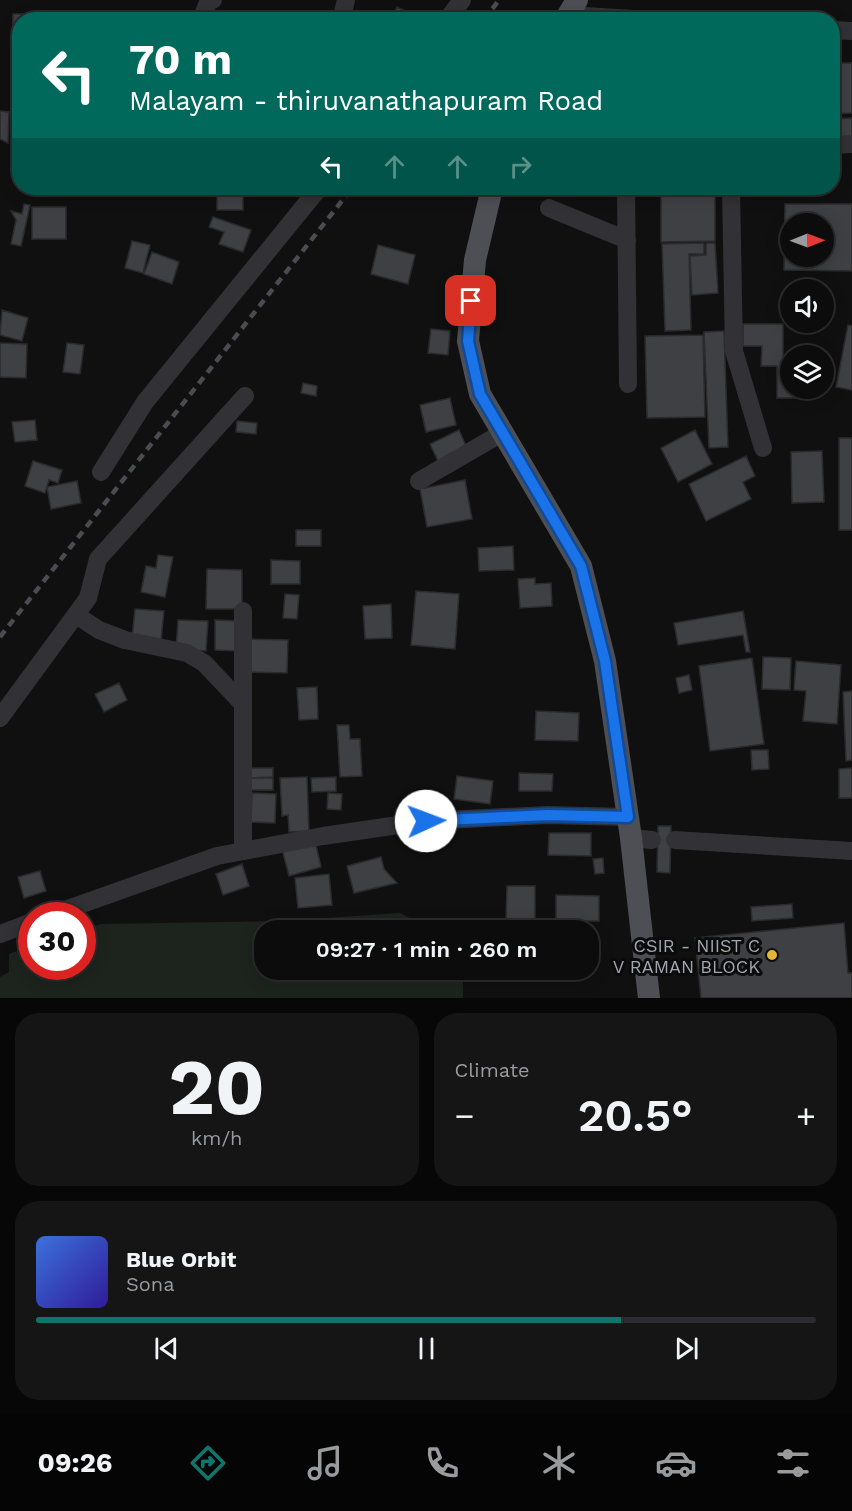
<!DOCTYPE html>
<html lang="en">
<head>
<meta charset="utf-8">
<style>
  :root { --surface:#0c0c0d; --page:#151516; --text:#f1f3f6; --muted:#9a9b9d; --line:#2c2c2e; --accent:#0f766e }
  body { margin:0; font-family:"Work Sans",sans-serif; background:var(--page); color:var(--text); height:100vh; display:flex; flex-direction:column; font-size:22px; white-space:nowrap }
  * { box-sizing:border-box; margin:0 }
  p { font-size:20px; color:var(--muted) }
  .icon { flex:none; width:33px; height:33px; fill:none; stroke:currentColor; stroke-width:2; stroke-linecap:round; stroke-linejoin:round }
  .map { position:relative; height:998px; overflow:hidden }
  .panel { display:flex; flex-direction:column; gap:15px; padding:15px; background:#070707; flex:1 }
  .panel>* { flex:none }
  .hud { position:absolute; left:12px; top:12px; width:828px; height:183px; border-radius:24px; box-shadow:0 3px 15px #0003,0 0 0 2px var(--line); background:#00695c; color:#fff; overflow:hidden }
  .needle { width:39px; rotate:89deg }
  .tools { position:absolute; left:780px; top:213px; display:grid; gap:12px }
  .tools a { display:grid; place-items:center; width:54px; height:54px; border-radius:50%; background:var(--surface); box-shadow:0 3px 15px #0003,0 0 0 2px var(--line); font-size:30px }
  .speed { position:absolute; left:18px; top:902px; display:flex; gap:12px; font-size:30px; font-weight:700; text-align:center }
  .speed>* { display:grid; place-content:center; width:78px; height:78px; border-radius:50%; background:var(--surface); box-shadow:0 3px 15px #0003,0 0 0 2px var(--line); line-height:1 }
  .speed .limit { border:9px solid #d22; background:#fff; color:#111 }
  .pin { position:absolute; display:grid; place-items:center; width:51px; height:51px; color:#fff; margin:-26px; border-radius:12px; box-shadow:0 3px 9px #0006 }
  .me { position:absolute; width:66px; margin:-33px; rotate:88deg; stroke-linejoin:round; filter:drop-shadow(0 0 4px #0008) }
  .turn { display:flex; align-items:center; gap:21px; height:126px; padding:0 18px; font-size:27px }
  .turn .icon { width:78px; height:78px; stroke-width:2.5 }
  .turn b { display:block; font-size:42px; line-height:51px }
  .lanes { display:flex; align-items:center; height:57px; padding:0 18px; background:#0003; justify-content:center; gap:30px; direction:ltr }
  .lanes .off { opacity:.35 }
  .big { font-size:45px; font-weight:600; line-height:1.1 }
  .panel .widget { flex:1; display:flex; flex-direction:column; justify-content:center; gap:9px; min-width:0; padding:0 21px; border-radius:24px; background:var(--page) }
  .panel .dial { align-items:center; gap:0 }
  .dial b { font-size:78px; line-height:1 }
  .song { display:flex; align-items:center; gap:18px }
  .cover { width:72px; height:72px; border-radius:9px; background:linear-gradient(135deg,hsl(220 70% 55%),hsl(250 70% 35%)) }
  .played { height:6px; border-radius:3px; background:linear-gradient(90deg,var(--accent) 75%,var(--line) 75%) }
  .keys { display:flex; justify-content:space-around; direction:ltr }
  .heat { display:flex; justify-content:space-between; align-items:center; font-size:33px; direction:ltr }
  .panel .tiles { flex:1; display:grid; gap:15px; grid-template-columns:1fr 1fr }
  .widget:last-child { grid-column:span 2 }
  .trip { position:absolute; left:254px; top:920px; width:345px; height:60px; border-radius:24px; background:var(--surface); box-shadow:0 3px 15px #0003,0 0 0 2px var(--line); font-weight:600; line-height:60px; text-align:center }
  .tab-bar { display:flex; height:96px; justify-content:space-around; align-items:center; background:#050505; color:var(--muted) }
  .tab-bar .icon { width:42px; height:42px }
  .tab-bar .on { color:var(--accent) }
  .tab-bar b { font-size:27px; color:var(--text) }
  .map>svg:first-child { display:block }
</style>
</head>
<body>
<div class="map">
<svg width="852" height="998" viewBox="0 0 852 998">
  <rect width="100%" height="100%" fill="#101011"/>
  <!-- green -->
  <path fill="#1d241e" d="M400,913L433,930H264V969H463V998H0V977L9,972V954L31,946L32,966H82L83,930L101,924L281,921Z"/>
  <!-- building -->
  <path fill="#3f4044" stroke="#2b2a2d" stroke-width="1.5" fill-rule="evenodd" d="M397,7L423,20H391Z
    M13,14H27V20H20V47H12Z
    M832,63H852V113L832,114Z
    M0,111L9,112L8,143L0,139Z
    M852,118V142L832,143V119Z
    M46,188H73V191L46,190Z
    M217,188H261V195H243V210H217Z
    M661,188H715V241L661,242Z
    M24,204L30,205L21,246L11,244L16,220L11,211L22,214Z
    M785,204H852V271L784,270ZM790,224H824V256H790Z
    M32,207H66V239H32Z
    M213,217L251,230L243,252L219,244L224,232L209,227Z
    M132,241L150,245L143,273L125,268Z
    M704,243V254H689L691,330L665,331L662,244Z
    M706,243H715L718,293L692,295L690,256L706,255Z
    M378,245L415,255L408,284L371,274Z
    M152,252L179,262L172,284L144,274Z
    M2,310L28,318L22,341L0,335Z
    M743,324H783V357L790,358V388H816V398H777V366H761L762,346H743Z
    M848,325L852,326V390L836,387Z
    M431,329L450,331L448,355L428,353Z
    M724,331L728,447L709,448L704,332Z
    M703,335L705,417L647,418L645,336Z
    M0,343L27,344L26,378L0,377Z
    M67,343L84,345L80,374L63,372Z
    M303,383L317,386L316,396L301,393Z
    M450,398L456,425L426,432L420,405Z
    M35,420L37,440L15,442L12,422Z
    M237,421L257,423L256,434L236,432Z
    M459,430L467,448L438,461L430,444Z
    M695,430L712,464L678,482L661,448Z
    M839,438H852V530H839Z
    M822,451L824,502L792,503L791,452Z
    M746,456L755,476L743,482L751,499L706,521L689,484Z
    M33,461L62,470L58,483L49,480L45,493L25,486Z
    M465,480L472,519L427,527L420,489Z
    M77,481L81,503L51,509L47,487Z
    M296,530H321V546H296Z
    M513,546L514,570L479,571L478,548Z
    M158,555L173,557L165,597L141,592L146,566L156,568Z
    M271,560L300,561V584H271Z
    M207,569L242,570V609H206Z
    M535,578V584L551,583L552,606L520,608L518,579Z
    M416,591L459,594L455,649L411,645Z
    M285,594L299,595L297,619L283,618Z
    M391,604L392,638L365,639L363,606Z
    M135,609L164,611L161,641L132,639Z
    M743,611L750,652H746L743,635L678,645L674,623Z
    M178,620L208,621L206,651L176,649Z
    M215,620L239,621V651L215,650Z
    M249,639L288,640L287,673L248,672Z
    M763,657L791,658L790,690L762,689Z
    M752,658L764,744L710,751L699,666Z
    M796,661L841,665L837,724L803,721L806,691L794,690Z
    M689,675L692,690L679,693L676,678Z
    M119,683L127,700L104,712L95,694Z
    M317,687L318,719L299,720L297,688Z
    M852,691V760L846,761L843,692Z
    M536,711L579,713L578,741L535,740Z
    M337,725H349L350,739H360L362,776L340,777Z
    M751,750H768L769,769L752,770Z
    M247,768H273V777L247,778Z
    M852,768V798H839V769Z
    M519,773L553,774L552,791H519Z
    M457,776L493,781L490,804L454,799Z
    M307,777L309,831L289,832L288,815L282,816L280,778Z
    M336,777V791L312,792L311,778Z
    M249,778H273V790H249Z
    M252,793L276,794L275,823L251,822Z
    M328,793L342,794L341,810L327,809Z
    M658,826H671L670,873L657,872Z
    M549,833H591V856L548,855Z
    M315,841L321,867L289,876L282,849Z
    M381,857L384,869L397,883L354,893L347,866Z
    M603,858L604,873L595,874L593,859Z
    M242,864L249,886L223,895L216,874Z
    M40,871L46,891L24,898L18,877Z
    M329,874L332,905L298,908L295,878Z
    M507,886H535V920L506,919Z
    M556,895L599,896V921H556Z
    M792,904L793,918L752,921L751,907Z
    M844,923L848,973H852V998H701L695,938Z"/>
  <g fill="none" stroke-linecap="round" stroke-linejoin="round">
    <!-- minor -->
    <path stroke="#323236" stroke-width="18" d="M568,15L649,20
      M201,20L209,0H213
      M341,20L346,0
      M447,20L462,0
      M832,30L852,31
      M832,145L852,144
      M626,188L628,384
      M731,188L734,351L763,448
      M549,208L627,240
      M101,472L145,402L319,188
      M419,481L502,433
      M76,615L99,630L125,640L187,653L204,663L243,704
      M0,718L88,598L98,559L245,396
      M631,838L652,840
      M675,840L852,851
      M243,849V611
      M51,915L217,856L323,836L426,821L547,815L628,817
      M0,934L32,922"/>
    <!-- major -->
    <path stroke="#4e4f55" stroke-width="22" d="M565,20L577,0
      M492,188L475,260L468,341L480,394L581,566L605,661L631,838L649,998"/>
    <!-- rail -->
    <path stroke="#4b4c51" stroke-width="4.5" stroke-dasharray="8 6" stroke-linecap="butt" d="M484,20L499,0
      M0,637L352,188"/>
  </g>
  <g fill="none" stroke-linecap="round" stroke-linejoin="round">
    <!-- route casing -->
    <g stroke="#114b97" stroke-width="15">
      <path id="route" d="M426,821L548,815L628,817L605,661L581,566L480,394L468,341L471,301"/>
    </g>
    <!-- route -->
    <use href="#route" stroke="#1a73e8" stroke-width="10"/>
  </g>
  <!-- markers -->
  <circle fill="#e4b636" stroke="#0b0b0c" stroke-width="2" cx="772" cy="955" r="6"/>
  <g text-anchor="middle" dominant-baseline="central" stroke-width="6" stroke-linejoin="round" paint-order="stroke">
    <!-- poi labels -->
    <g font-size="18" fill="#a2a6b1" stroke="#0b0b0c" text-anchor="end">
      <text x="760" y="945">CSIR - NIIST C<tspan x="760" dy="21">V RAMAN BLOCK</tspan></text>
    </g>
  </g>
</svg>
<div class="tools">
<a><svg class="needle" viewBox="-14 -14 28 28"><path d="M0-13l5 13h-10z" fill="#e53935"/><path d="M0 13l5-13h-10z" fill="#9a9b9d"/></svg></a>
<a><svg class="icon" aria-label="sound" viewBox="0 0 24 24"><path d="M4 9h4l5-4v14l-5-4H4zM17 9q2 3 0 6"/></svg></a>
<a><svg class="icon" aria-label="layers" viewBox="0 0 24 24"><path d="M12 4l9 5-9 5-9-5zM3 14l9 5 9-5"/></svg></a>
</div>
<div class="speed"><div class="limit">30</div></div>
<div class="pin" style="left:471px;top:301px;background:#d93025"><svg class="icon" aria-label="arrive" viewBox="0 0 24 24"><path d="M6 21V4h12l-3 4 3 4H6"/></svg></div>
<svg class="me" style="left:426px;top:821px" viewBox="-20 -20 40 40"><circle r="19" fill="#fff"/><path d="M0-13L10 11 0 6-10 11z" fill="#1a73e8"/></svg>
<div class="trip">09:27 · 1 min · 260 m</div>
<div class="hud">
<div class="turn"><svg class="icon" aria-label="left" viewBox="0 0 24 24"><path d="M17 20v-9H6M10 6l-5 5 5 5"/></svg><div><b>70 m</b>Malayam - thiruvanathapuram Road</div></div>
<div class="lanes"><svg class="icon" aria-label="left" viewBox="0 0 24 24"><path d="M17 20v-9H6M10 6l-5 5 5 5"/></svg><svg class="icon off" aria-label="ahead" viewBox="0 0 24 24"><path d="M12 20V5M6 11l6-6 6 6"/></svg><svg class="icon off" aria-label="ahead" viewBox="0 0 24 24"><path d="M12 20V5M6 11l6-6 6 6"/></svg><svg class="icon off" aria-label="right" viewBox="0 0 24 24"><path d="M7 20v-9h11M14 6l5 5-5 5"/></svg></div>
</div>
</div>
<section class="panel">
<div class="tiles">
<div class="widget dial"><b>20</b><p>km/h</p></div>
<div class="widget"><p>Climate</p>
<div class="heat"><a>−</a><b class="big">20.5°</b><a>+</a></div>
</div>
<div class="widget">
<div class="song"><i class="cover"></i><div><b>Blue Orbit</b><p>Sona</p></div></div>
<div class="played"></div>
<div class="keys"><svg class="icon" aria-label="previous" viewBox="0 0 24 24"><path d="M18 5L8 12l10 7zM5 5v14"/></svg><svg class="icon" aria-label="pause" viewBox="0 0 24 24"><path d="M8 5v14M16 5v14"/></svg><svg class="icon" aria-label="next" viewBox="0 0 24 24"><path d="M6 5l10 7-10 7zM19 5v14"/></svg></div>
</div>
</div>
</section>
<nav class="tab-bar">
<b>09:26</b>
<svg class="icon on" aria-label="directions" viewBox="0 0 24 24"><path d="M12 3l9 9-9 9-9-9zM9 14v-3h6M13 9l2 2-2 2"/></svg>
<svg class="icon" aria-label="music" viewBox="0 0 24 24"><path d="M9 18V5l10-2v13"/><circle cx="6" cy="18" r="3"/><circle cx="16" cy="16" r="3"/></svg>
<svg class="icon" aria-label="phone" viewBox="0 0 24 24"><path d="M5 4h4l2 5-3 2q2 4 5 5l2-3 5 2v4C11 20 4 13 5 4z"/></svg>
<svg class="icon" aria-label="climate" viewBox="0 0 24 24"><path d="M12 3v18M4 7l16 10M4 17L20 7"/></svg>
<svg class="icon" aria-label="car" viewBox="0 0 24 24"><path d="M5 17H2v-5l4-1 3-4h7l3 4 3 1v5h-3M9 17h6M6 11h13"/><circle cx="7" cy="17" r="2"/><circle cx="17" cy="17" r="2"/></svg>
<svg class="icon" aria-label="filters" viewBox="0 0 24 24"><path d="M4 7h16M4 17h16"/><circle cx="9" cy="7" r="2"/><circle cx="15" cy="17" r="2"/></svg>
</nav>
</body>
</html>
